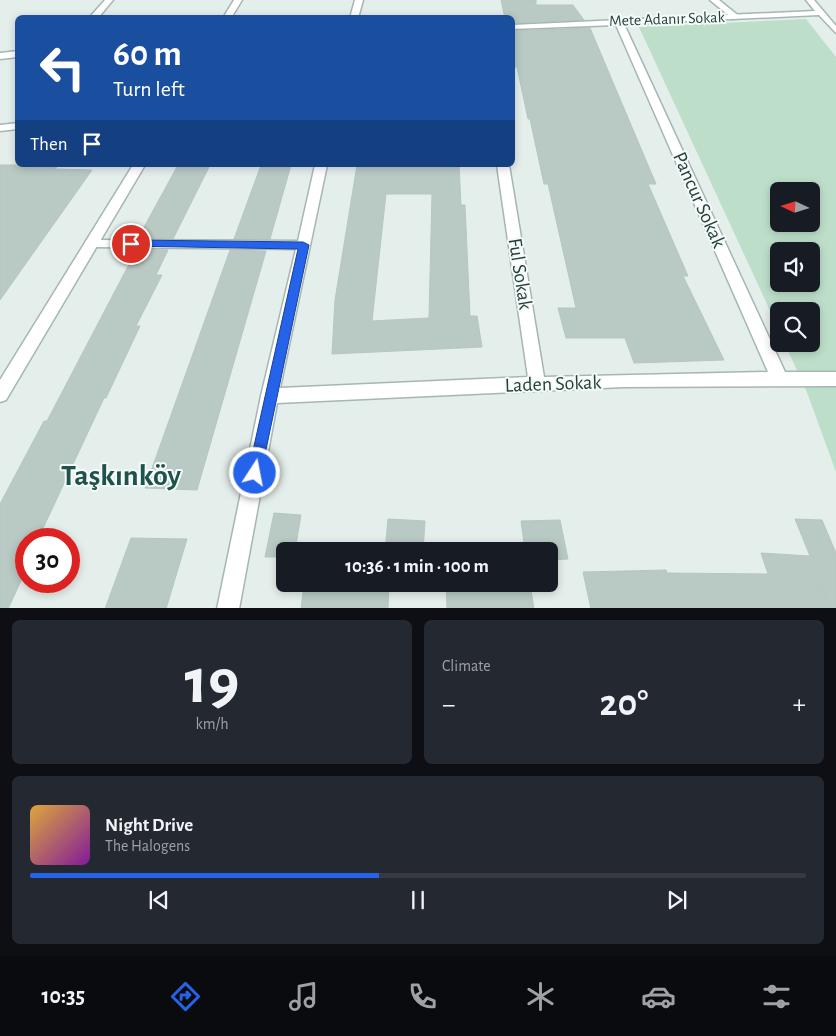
<!DOCTYPE html>
<html lang="en">
<head>
<meta charset="utf-8">
<style>
  :root { --surface:#171b24; --page:#242831; --text:#f1f3f6; --muted:#9ea1a6; --line:#363941; --accent:#2563eb }
  body { margin:0; font-family:"Alegreya Sans",sans-serif; background:var(--page); color:var(--text); height:100vh; display:flex; flex-direction:column; font-size:19px; white-space:nowrap }
  * { box-sizing:border-box; margin:0 }
  p { font-size:16px; color:var(--muted) }
  .icon { flex:none; width:28px; height:28px; fill:none; stroke:currentColor; stroke-width:2; stroke-linecap:round; stroke-linejoin:round }
  .map { position:relative; height:608px; overflow:hidden }
  .side { display:flex; flex-direction:column; gap:12px; padding:12px; background:#0d0f14; flex:1 }
  .side>* { flex:none }
  .guide { position:absolute; left:15px; top:15px; width:500px; height:152px; border-radius:8px; box-shadow:0 2px 8px #0003; background:#1a4fa0; color:#fff; overflow:hidden }
  .needle { width:32px; rotate:274deg }
  .fabs { position:absolute; left:770px; top:182px; display:grid; gap:10px }
  .fabs a { display:grid; place-items:center; width:50px; height:50px; border-radius:8px; background:var(--surface); box-shadow:0 2px 8px #0003; font-size:25px }
  .speed { position:absolute; left:15px; top:528px; display:flex; gap:10px; font-size:25px; font-weight:700; text-align:center }
  .speed>* { display:grid; place-content:center; width:65px; height:65px; border-radius:50%; background:var(--surface); box-shadow:0 2px 8px #0003; line-height:1 }
  .speed .limit { border:8px solid #d22; background:#fff; color:#111 }
  .pin { position:absolute; display:grid; place-items:center; width:42px; height:42px; color:#fff; margin:-21px; border:2px solid #fff; border-radius:50%; box-shadow:0 1px 5px #0007 }
  .me { position:absolute; width:55px; margin:-28px; rotate:11deg; stroke-linejoin:round; filter:drop-shadow(0 0 4px #0008) }
  .turn { display:flex; align-items:center; gap:18px; height:105px; padding:0 15px; font-size:22px }
  .turn .icon { width:65px; height:65px; stroke-width:2.5 }
  .turn b { display:block; font-size:35px; line-height:42px }
  .then { display:flex; align-items:center; height:48px; padding:0 15px; background:#0003; gap:10px; font-size:19px }
  .big { font-size:38px; font-weight:700; line-height:1.1 }
  .side .card { flex:1; display:flex; flex-direction:column; justify-content:center; gap:8px; min-width:0; padding:0 18px; border-radius:8px; background:var(--page) }
  .side .dial { align-items:center; gap:0 }
  .dial b { font-size:65px; line-height:1 }
  .song { display:flex; align-items:center; gap:15px }
  .cover { width:60px; height:60px; border-radius:8px; background:linear-gradient(135deg,hsl(40 70% 55%),hsl(290 70% 35%)) }
  .played { height:5px; border-radius:2px; background:linear-gradient(90deg,var(--accent) 45%,var(--line) 45%) }
  .keys { display:flex; justify-content:space-around; direction:ltr }
  .heat { display:flex; justify-content:space-between; align-items:center; font-size:28px; direction:ltr }
  .side .tiles { flex:1; display:grid; gap:12px; grid-template-columns:1fr 1fr }
  .card:last-child { grid-column:span 2 }
  .trip { position:absolute; left:276px; top:542px; width:282px; height:50px; border-radius:8px; background:var(--surface); box-shadow:0 2px 8px #0003; font-weight:700; line-height:50px; text-align:center }
  .menu { display:flex; height:80px; justify-content:space-around; align-items:center; background:#090b0e; color:var(--muted) }
  .menu .icon { width:35px; height:35px }
  .menu .current { color:var(--accent) }
  .menu b { font-size:22px; color:var(--text) }
  .map>svg:first-child { display:block }
</style>
</head>
<body>
<div class="map">
<svg width="836" height="609" viewBox="0 0 836 609">
  <rect width="100%" height="100%" fill="#e4eeeb"/>
  <!-- green -->
  <path fill="#bddfca" fill-rule="evenodd" d="M806,19L836,57V472L808,395L785,344H811V311H779V330L639,27ZM779,191H811V224H779ZM779,251H811V284H779Z"/>
  <!-- building -->
  <path fill="#b9c9c4" stroke="#b6c7c2" fill-rule="evenodd" d="M501,0H536V5H573L584,20L512,23V18H505Z
    M590,28L656,184H648L688,276H683L724,360L634,363L625,338H566L558,308H576L548,184H544L530,119H528L517,67H515L512,31Z
    M0,165H59L55,169L92,170L0,300Z
    M178,165H210L173,239L143,238L147,230L143,229Z
    M261,165H291L270,239H234Z
    M357,165H459L461,205H465L470,316H477L482,347L332,354L335,300ZM386,194H432L429,318L372,321Z
    M137,249L168,250L156,275H162L136,326H140L106,398H104L38,539H26V570L8,609H0V504L44,421H47Z
    M230,250L266,251L197,490L145,488Z
    M274,513L301,515L295,551H285V557H265Z
    M388,519L425,521L423,551H385Z
    M795,519L822,520L836,553V609H831L820,585L830,609H591L583,572L666,570L667,573L768,574L761,553L810,556Z
    M560,520L568,559L550,560V551H525L521,521Z
    M131,538L187,539L166,609H105Z
    M304,584H389L388,609H301Z
    M446,584H530L534,609H447Z"/>
  <g fill="none" stroke-linecap="round" stroke-linejoin="round">
    <!-- service casing -->
    <g stroke="#a6b6b3" stroke-width="3">
      <path id="service" d="M710,0H719L740,17L733,19Z"/>
    </g>
    <!-- minor casing -->
    <g stroke="#a6b6b3" stroke-width="3">
      <path id="minor" d="M105,0H113L98,18H89Z
        M355,0H363L358,18H350Z
        M806,0H814L836,26V33L819,15L624,24L785,372H836V386L624,387L277,403L239,609H217L261,396L296,249L92,247L87,246L85,243L87,240L298,241L315,165H327L280,388L528,377L497,165H509L544,377L768,372L616,25L512,29V25L815,11Z
        M18,51V57L0,59V53Z
        M18,123V129L0,131V125Z"/>
    </g>
    <!-- tertiary casing -->
    <g stroke="#a6b6b3" stroke-width="3">
      <path id="tertiary" d="M234,0H242L231,18H223Z
        M133,165H145L6,400L0,402V380Z"/>
    </g>
    <!-- service -->
    <use href="#service" fill="#fff" fill-rule="evenodd"/>
    <!-- minor -->
    <use href="#minor" fill="#fff" fill-rule="evenodd"/>
    <!-- tertiary -->
    <use href="#tertiary" fill="#fff" fill-rule="evenodd"/>
  </g>
  <!-- route -->
  <path fill="#2563eb" stroke="#184099" d="M131,240L303,242L309,245L260,478L255,480L250,478L248,473L298,249L127,246L126,244Z"/>
  <g text-anchor="middle" dominant-baseline="central" stroke-width="4" stroke-linejoin="round" paint-order="stroke">
    <!-- far-street labels -->
    <g font-size="16" fill="#23403c" stroke="#f5faf8">
      <text transform="translate(667 19) rotate(-2)">Mete Adanır Sokak</text>
    </g>
    <!-- street labels -->
    <g font-size="20" fill="#23403c" stroke="#f5faf8">
      <text transform="translate(699 200) rotate(66)">Pancur Sokak</text>
      <text transform="translate(520 274) rotate(81)">Ful Sokak</text>
      <text transform="translate(553 384) rotate(-2)">Laden Sokak</text>
    </g>
    <!-- near-district labels -->
    <g font-size="30" font-weight="bold" fill="#1e524c" stroke="#f5faf8">
      <text x="121" y="476">Taşkınköy</text>
    </g>
  </g>
</svg>
<div class="fabs">
<a><svg class="needle" viewBox="-14 -14 28 28"><path d="M0-13l5 13h-10z" fill="#e53935"/><path d="M0 13l5-13h-10z" fill="#9ea1a6"/></svg></a>
<a><svg class="icon" aria-label="sound" viewBox="0 0 24 24"><path d="M4 9h4l5-4v14l-5-4H4zM17 9q2 3 0 6"/></svg></a>
<a><svg class="icon" aria-label="search" viewBox="0 0 24 24"><circle cx="10" cy="10" r="6"/><path d="M15 15l6 6"/></svg></a>
</div>
<div class="speed"><div class="limit">30</div></div>
<div class="pin" style="left:131px;top:244px;background:#d93025"><svg class="icon" aria-label="arrive" viewBox="0 0 24 24"><path d="M6 21V4h12l-3 4 3 4H6"/></svg></div>
<svg class="me" style="left:255px;top:473px" viewBox="-20 -20 40 40"><circle r="17" fill="#2563eb" stroke="#fff" stroke-width="3"/><path d="M0-11L8 9 0 5-8 9z" fill="#fff"/></svg>
<div class="trip">10:36 · 1 min · 100 m</div>
<div class="guide">
<div class="turn"><svg class="icon" aria-label="left" viewBox="0 0 24 24"><path d="M17 20v-9H6M10 6l-5 5 5 5"/></svg><div><b>60 m</b>Turn left</div></div>
<div class="then">Then<svg class="icon" aria-label="arrive" viewBox="0 0 24 24"><path d="M6 21V4h12l-3 4 3 4H6"/></svg></div>
</div>
</div>
<section class="side">
<div class="tiles">
<div class="card dial"><b>19</b><p>km/h</p></div>
<div class="card"><p>Climate</p>
<div class="heat"><a>−</a><b class="big">20°</b><a>+</a></div>
</div>
<div class="card">
<div class="song"><i class="cover"></i><div><b>Night Drive</b><p>The Halogens</p></div></div>
<div class="played"></div>
<div class="keys"><svg class="icon" aria-label="previous" viewBox="0 0 24 24"><path d="M18 5L8 12l10 7zM5 5v14"/></svg><svg class="icon" aria-label="pause" viewBox="0 0 24 24"><path d="M8 5v14M16 5v14"/></svg><svg class="icon" aria-label="next" viewBox="0 0 24 24"><path d="M6 5l10 7-10 7zM19 5v14"/></svg></div>
</div>
</div>
</section>
<nav class="menu">
<b>10:35</b>
<svg class="icon current" aria-label="directions" viewBox="0 0 24 24"><path d="M12 3l9 9-9 9-9-9zM9 14v-3h6M13 9l2 2-2 2"/></svg>
<svg class="icon" aria-label="music" viewBox="0 0 24 24"><path d="M9 18V5l10-2v13"/><circle cx="6" cy="18" r="3"/><circle cx="16" cy="16" r="3"/></svg>
<svg class="icon" aria-label="phone" viewBox="0 0 24 24"><path d="M5 4h4l2 5-3 2q2 4 5 5l2-3 5 2v4C11 20 4 13 5 4z"/></svg>
<svg class="icon" aria-label="climate" viewBox="0 0 24 24"><path d="M12 3v18M4 7l16 10M4 17L20 7"/></svg>
<svg class="icon" aria-label="car" viewBox="0 0 24 24"><path d="M5 17H2v-5l4-1 3-4h7l3 4 3 1v5h-3M9 17h6M6 11h13"/><circle cx="7" cy="17" r="2"/><circle cx="17" cy="17" r="2"/></svg>
<svg class="icon" aria-label="filters" viewBox="0 0 24 24"><path d="M4 7h16M4 17h16"/><circle cx="9" cy="7" r="2"/><circle cx="15" cy="17" r="2"/></svg>
</nav>
</body>
</html>
